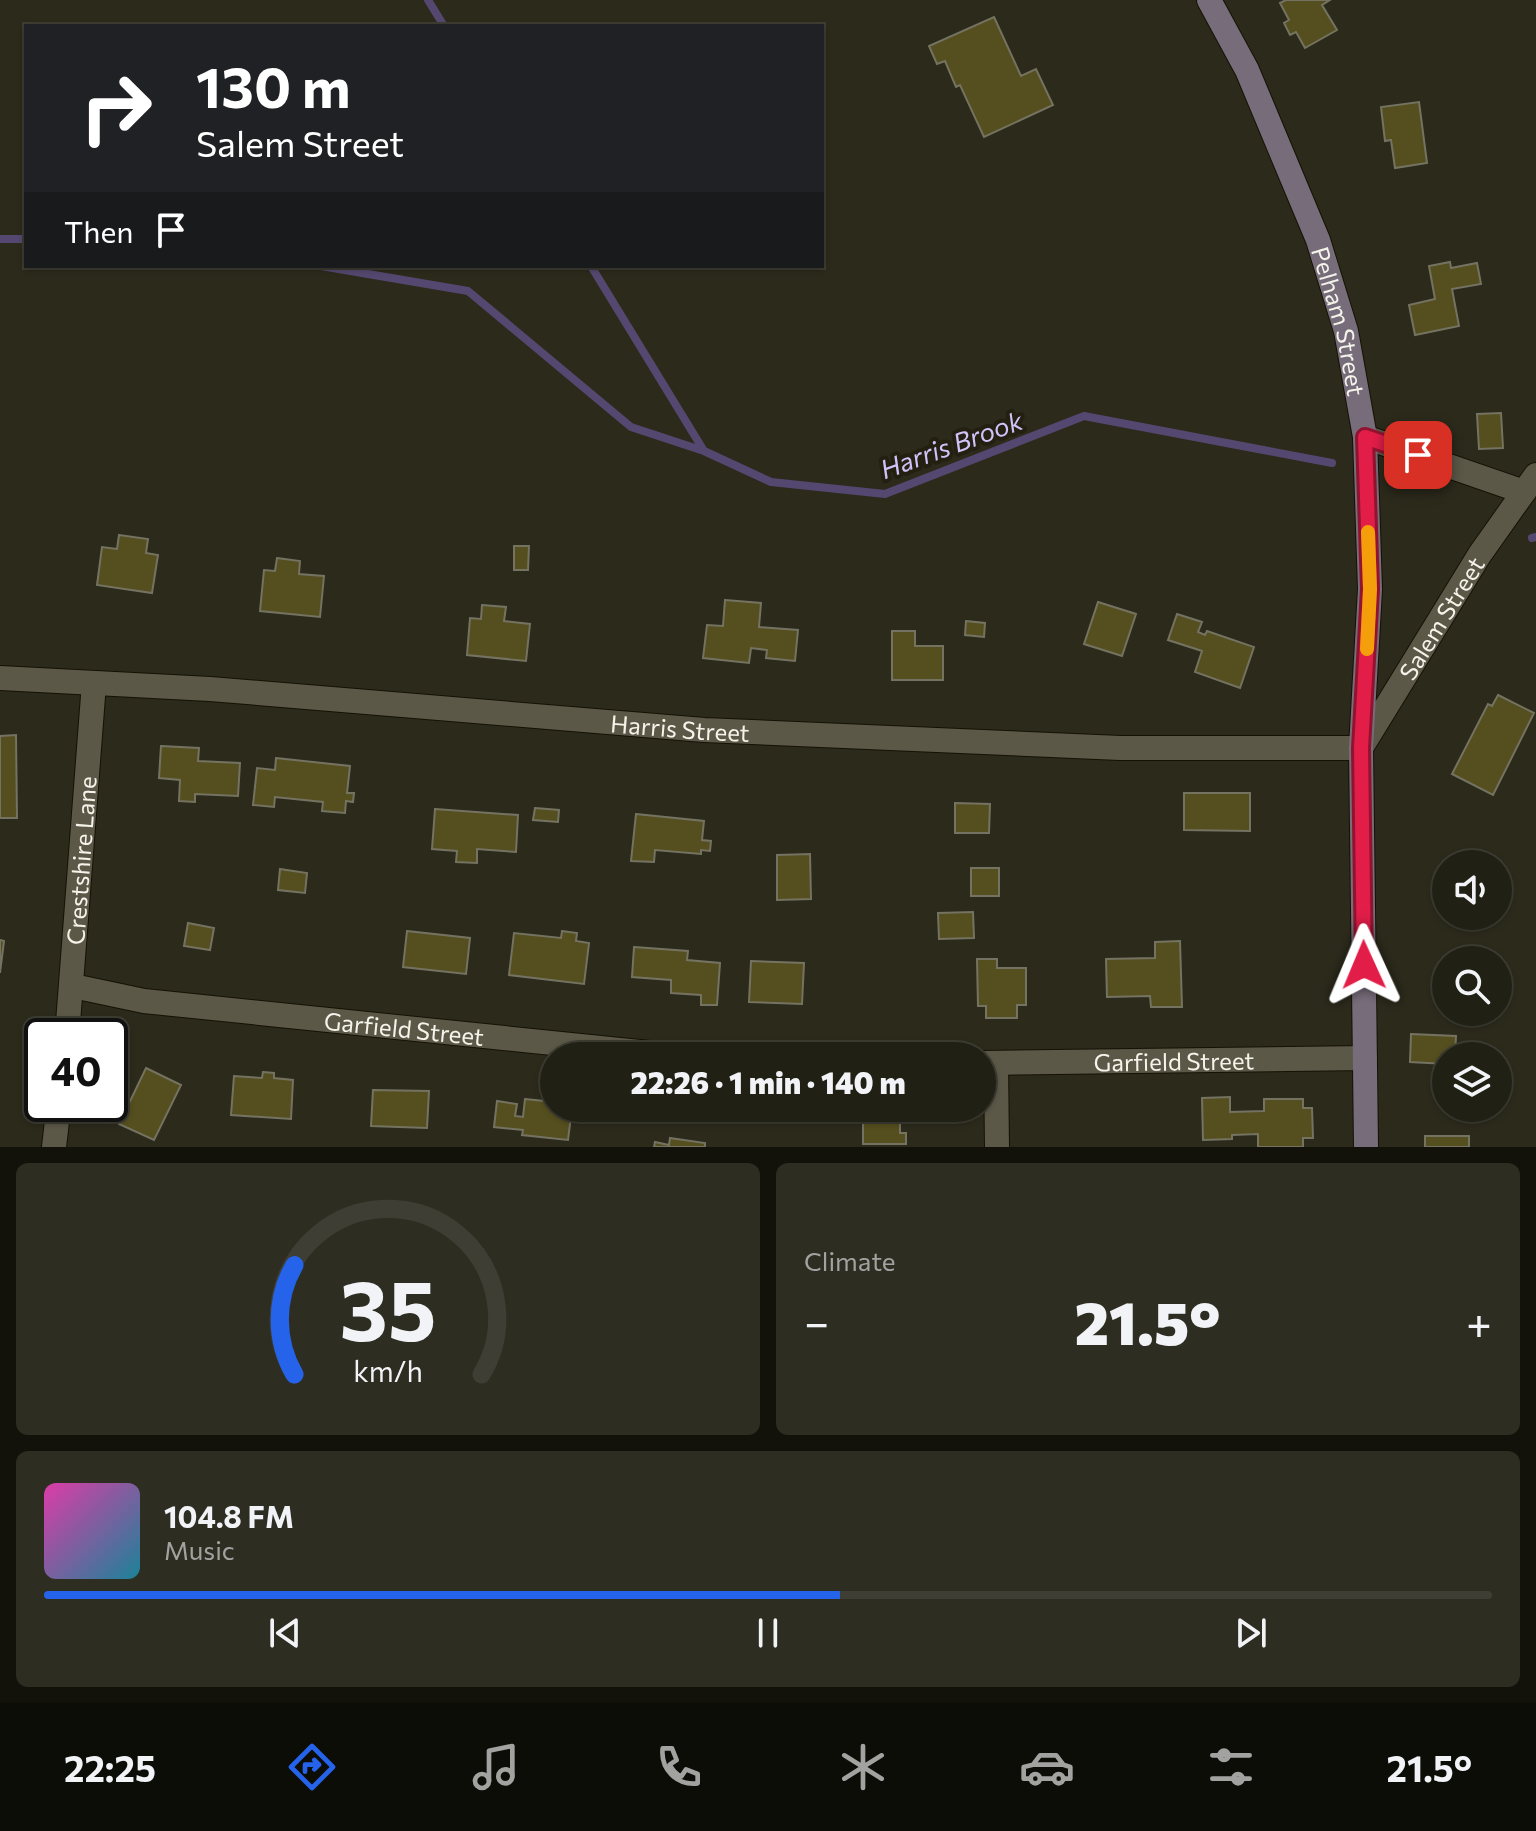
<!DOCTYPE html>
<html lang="en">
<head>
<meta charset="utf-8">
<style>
  :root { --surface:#212014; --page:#2d2d22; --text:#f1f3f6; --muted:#a2a3a0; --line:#3e3e34; --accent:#2563eb }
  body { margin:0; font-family:Commissioner,sans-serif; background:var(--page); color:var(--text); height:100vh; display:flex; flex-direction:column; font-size:30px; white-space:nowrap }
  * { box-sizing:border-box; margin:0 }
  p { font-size:26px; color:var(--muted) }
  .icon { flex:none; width:44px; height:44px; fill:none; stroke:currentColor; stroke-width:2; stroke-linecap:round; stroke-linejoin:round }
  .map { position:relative; height:1147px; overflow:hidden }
  .details { display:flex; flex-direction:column; gap:16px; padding:16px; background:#12120b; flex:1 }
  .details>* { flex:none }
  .hud { position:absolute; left:24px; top:24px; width:800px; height:244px; border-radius:0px; box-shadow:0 2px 6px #0004,0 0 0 2px var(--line); background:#202124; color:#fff; overflow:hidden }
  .tools { position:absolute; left:1432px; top:850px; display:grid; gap:16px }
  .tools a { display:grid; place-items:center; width:80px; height:80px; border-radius:50%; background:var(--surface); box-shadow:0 2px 6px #0004,0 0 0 2px var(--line); font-size:40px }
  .speed { position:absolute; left:24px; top:1018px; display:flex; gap:16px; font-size:40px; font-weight:700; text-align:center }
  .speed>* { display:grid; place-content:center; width:104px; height:104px; border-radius:50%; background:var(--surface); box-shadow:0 2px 6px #0004,0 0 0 2px var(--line); line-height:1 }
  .speed .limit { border:4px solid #111; border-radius:12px; background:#fff; color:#111 }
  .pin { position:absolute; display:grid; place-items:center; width:68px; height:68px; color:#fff; margin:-34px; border-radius:16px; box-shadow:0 4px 12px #0006 }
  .me { position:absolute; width:88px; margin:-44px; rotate:359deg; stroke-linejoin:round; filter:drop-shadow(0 0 6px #0008) }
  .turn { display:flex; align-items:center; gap:28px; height:168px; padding:0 40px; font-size:36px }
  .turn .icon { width:104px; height:104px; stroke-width:2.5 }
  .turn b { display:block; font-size:56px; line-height:68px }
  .then { display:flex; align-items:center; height:76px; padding:0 40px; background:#0003; gap:16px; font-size:30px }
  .big { font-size:60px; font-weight:800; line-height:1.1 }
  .details .widget { flex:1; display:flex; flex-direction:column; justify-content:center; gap:12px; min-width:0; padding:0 28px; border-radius:12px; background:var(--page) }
  .details .dial { align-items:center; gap:0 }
  .dial svg { height:208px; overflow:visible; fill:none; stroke:var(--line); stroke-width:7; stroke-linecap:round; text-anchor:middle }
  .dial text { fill:var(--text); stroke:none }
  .song { display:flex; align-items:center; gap:24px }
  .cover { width:96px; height:96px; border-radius:12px; background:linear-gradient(135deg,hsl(320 70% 55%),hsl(190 70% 35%)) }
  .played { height:8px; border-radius:4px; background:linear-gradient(90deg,var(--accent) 55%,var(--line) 55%) }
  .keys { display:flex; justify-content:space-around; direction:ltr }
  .heat { display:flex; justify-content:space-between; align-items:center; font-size:44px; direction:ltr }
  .details .tiles { flex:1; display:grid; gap:16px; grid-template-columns:1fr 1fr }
  .widget:last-child { grid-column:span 2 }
  .trip { position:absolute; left:540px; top:1042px; width:456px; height:80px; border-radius:40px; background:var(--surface); box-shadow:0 2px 6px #0004,0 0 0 2px var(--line); font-weight:800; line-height:80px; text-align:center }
  .tab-bar { display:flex; height:128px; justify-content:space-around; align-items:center; background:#0d0d08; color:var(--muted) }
  .tab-bar .icon { width:56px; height:56px }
  .tab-bar .on { color:var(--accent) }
  .tab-bar b { font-size:36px; color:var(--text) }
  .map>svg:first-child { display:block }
</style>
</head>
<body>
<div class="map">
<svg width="1536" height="1147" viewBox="0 0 1536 1147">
  <rect width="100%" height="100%" fill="#2c2a1b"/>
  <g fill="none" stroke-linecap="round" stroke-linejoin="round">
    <!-- stream -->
    <path stroke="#554870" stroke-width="8" d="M428,0L444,26
      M0,239H26
      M321,266L468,291L631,427L704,451
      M591,266L704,451L771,482L885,494L1084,416L1332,463
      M1532,538L1536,537"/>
  </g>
  <!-- building -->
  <path fill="#554e1f" stroke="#747261" stroke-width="2" d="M1286,0H1330L1322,5L1337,30L1305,48L1296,32L1290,35L1284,23L1289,20L1280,3Z
    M994,17L1021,76L1036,69L1053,105L984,137L960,85L956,87L945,61L937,64L929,46Z
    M1419,102L1427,163L1395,168L1391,140L1385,141L1381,107Z
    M1450,262L1451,268L1477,263L1481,284L1452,289L1459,326L1415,335L1409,305L1435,299L1429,266Z
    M1501,413L1503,448L1479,449L1477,414Z
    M119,535L148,539L146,553L158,555L152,593L97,585L102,547L117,549Z
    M514,546H529L528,570H514Z
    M277,558L300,561L299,574L324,576L320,617L260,611L264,570L275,571Z
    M725,600L761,603L759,627L798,630L795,661L766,658L767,650L751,648L749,663L703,658L707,625L723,626Z
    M1098,602L1136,614L1122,656L1084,644Z
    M482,605L506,607L504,621L530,624L526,661L467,655L470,618L481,619Z
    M1177,614L1202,622L1198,632L1205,635L1207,631L1254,647L1240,688L1195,672L1202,651L1168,640Z
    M966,621L985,623L984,637L965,635Z
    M892,631H915V646H943V680H892Z
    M1498,695L1534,713L1493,795L1452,774L1488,704L1492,706Z
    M16,735L17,818H0V736Z
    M161,746L199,748L198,761L240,763L238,796L195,794V802L179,801L180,780L159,778Z
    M276,758L350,766L347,793H354L353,802L346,801L345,813L322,811L323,802L275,797L274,807L253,805L257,768L275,770Z
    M1184,793H1250V831L1184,830Z
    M955,803L990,804L989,833H955Z
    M535,808L559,810L558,822L533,820Z
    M435,809L518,815L516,852L477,849V863L456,862L457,851L432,849Z
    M636,814L704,821L702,840L711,841L710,851L701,850V854L655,850L654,862L631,861Z
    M810,854L811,899L777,900V855Z
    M971,868H999V896H971Z
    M280,869L307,873L305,893L278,890Z
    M973,912L974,938L939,939L938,913Z
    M188,923L214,928L210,950L184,946Z
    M407,931L470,938L466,974L403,967Z
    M562,931L577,933L576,941L589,943L584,984L509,975L514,933L561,938Z
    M0,940L4,941L0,973Z
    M1180,941L1182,1007H1151L1150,996L1107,997L1106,959L1155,958V942Z
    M634,947L688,951L687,960L720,963L717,1005H701V995L671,993V980L632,977Z
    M977,959H997V968H1026V1005H1017V1018H986V1006H978Z
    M751,961L804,963L802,1004L749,1002Z
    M1411,1034L1456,1036L1455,1056H1446V1064L1410,1062Z
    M146,1068L181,1085L154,1140L119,1124Z
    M263,1072L274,1073V1078L293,1080L291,1119L231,1115L234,1076L262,1078Z
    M373,1090L429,1091L427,1128L371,1126Z
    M1230,1097V1112L1264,1111V1099H1303V1108H1312L1313,1138H1303V1147H1258V1134L1232,1135V1139L1203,1140L1202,1098Z
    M525,1099L554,1102V1108H572L568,1140L522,1135L523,1130L494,1127L497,1101L517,1104L515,1116L523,1117Z
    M863,1108H900V1133H906V1144H863Z
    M1425,1136H1469V1147H1425Z
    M670,1138L705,1143V1147H654L655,1142L669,1145Z"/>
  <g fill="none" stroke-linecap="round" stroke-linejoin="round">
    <!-- street casing -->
    <g stroke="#151205" stroke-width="26">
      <g id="street">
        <path d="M1365,437L1524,492"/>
        <path id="s1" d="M0,678L210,689L704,730L1120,748H1361L1480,554L1536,475"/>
        <path id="s2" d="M73,986L144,1001L659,1054L737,1056"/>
        <path id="s3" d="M67,1036L94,683"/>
        <path id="s4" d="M982,1063L1365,1058"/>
        <path d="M996,1063L997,1147"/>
        <path d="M54,1147L59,1104"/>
      </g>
    </g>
    <!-- secondary casing -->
    <g stroke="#151205" stroke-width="26">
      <g id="secondary">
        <path id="s5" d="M1209,0L1247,70L1318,240L1346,331L1365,437L1370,589L1361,748L1366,1147"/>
      </g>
    </g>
    <!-- street -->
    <use href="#street" stroke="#5b5848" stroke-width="24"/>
    <!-- secondary -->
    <use href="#secondary" stroke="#766c7a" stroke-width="24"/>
  </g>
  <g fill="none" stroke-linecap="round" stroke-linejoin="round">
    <!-- route casing -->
    <g stroke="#92132f" stroke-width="20">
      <path id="route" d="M1364,965L1361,748L1370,589L1365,437L1418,455"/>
    </g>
    <!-- route -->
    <use href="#route" stroke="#e11d48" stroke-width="14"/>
    <!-- slow -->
    <path stroke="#f59e0b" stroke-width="14" d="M1367,649L1370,589L1368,532"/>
  </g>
  <g text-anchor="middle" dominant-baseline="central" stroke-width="8" stroke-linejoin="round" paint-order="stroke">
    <!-- street labels -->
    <g font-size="24" fill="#f5f4ea" stroke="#232012">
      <text stroke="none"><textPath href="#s5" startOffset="348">Pelham Street</textPath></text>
      <text stroke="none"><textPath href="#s1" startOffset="1516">Salem Street</textPath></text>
      <text stroke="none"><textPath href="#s1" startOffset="682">Harris Street</textPath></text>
      <text stroke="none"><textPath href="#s3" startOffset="176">Crestshire Lane</textPath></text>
      <text stroke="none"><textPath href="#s2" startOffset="334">Garfield Street</textPath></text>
      <text stroke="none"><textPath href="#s4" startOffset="192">Garfield Street</textPath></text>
    </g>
    <!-- water labels -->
    <g font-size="26" font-style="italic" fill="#d2c2f9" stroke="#232012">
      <text transform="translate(951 444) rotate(-20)">Harris Brook</text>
    </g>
  </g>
</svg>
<div class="tools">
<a><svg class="icon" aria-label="sound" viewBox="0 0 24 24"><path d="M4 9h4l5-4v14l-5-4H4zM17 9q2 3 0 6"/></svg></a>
<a><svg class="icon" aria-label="search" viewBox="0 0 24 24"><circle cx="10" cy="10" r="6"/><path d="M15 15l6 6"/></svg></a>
<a><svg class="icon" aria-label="layers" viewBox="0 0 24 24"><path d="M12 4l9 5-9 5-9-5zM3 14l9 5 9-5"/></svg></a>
</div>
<div class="speed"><div class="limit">40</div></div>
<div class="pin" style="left:1418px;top:455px;background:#d93025"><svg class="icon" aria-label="arrive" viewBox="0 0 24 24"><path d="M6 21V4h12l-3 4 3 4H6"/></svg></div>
<svg class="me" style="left:1364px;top:965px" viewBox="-20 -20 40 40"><path d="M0-17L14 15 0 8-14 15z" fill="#e11d48" stroke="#fff" stroke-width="4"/></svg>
<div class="trip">22:26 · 1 min · 140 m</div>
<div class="hud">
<div class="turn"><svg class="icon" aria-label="right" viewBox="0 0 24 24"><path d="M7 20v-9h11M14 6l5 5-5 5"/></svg><div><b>130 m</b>Salem Street</div></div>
<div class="then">Then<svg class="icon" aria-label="arrive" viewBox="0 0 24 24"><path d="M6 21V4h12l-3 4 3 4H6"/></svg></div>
</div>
</div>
<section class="details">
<div class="tiles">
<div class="widget dial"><svg viewBox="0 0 100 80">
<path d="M14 69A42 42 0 1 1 86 69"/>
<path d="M14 69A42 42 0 0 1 14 27" stroke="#2563eb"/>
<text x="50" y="56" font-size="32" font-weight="700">35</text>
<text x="50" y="72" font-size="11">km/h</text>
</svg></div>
<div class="widget"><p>Climate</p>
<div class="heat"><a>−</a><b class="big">21.5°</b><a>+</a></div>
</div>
<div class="widget">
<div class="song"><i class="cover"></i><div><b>104.8 FM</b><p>Music</p></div></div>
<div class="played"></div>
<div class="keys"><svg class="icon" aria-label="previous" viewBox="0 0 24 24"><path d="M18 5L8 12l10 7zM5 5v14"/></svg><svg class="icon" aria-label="pause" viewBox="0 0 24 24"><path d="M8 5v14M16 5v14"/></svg><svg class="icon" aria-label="next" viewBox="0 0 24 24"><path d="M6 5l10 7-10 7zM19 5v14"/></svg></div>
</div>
</div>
</section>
<nav class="tab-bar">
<b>22:25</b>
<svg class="icon on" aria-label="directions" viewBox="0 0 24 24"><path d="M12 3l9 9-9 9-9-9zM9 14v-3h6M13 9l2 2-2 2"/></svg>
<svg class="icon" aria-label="music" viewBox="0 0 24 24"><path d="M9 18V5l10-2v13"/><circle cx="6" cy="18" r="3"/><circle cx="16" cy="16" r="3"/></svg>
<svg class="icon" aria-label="phone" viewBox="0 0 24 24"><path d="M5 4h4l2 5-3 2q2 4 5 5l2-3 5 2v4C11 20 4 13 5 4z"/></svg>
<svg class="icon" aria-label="climate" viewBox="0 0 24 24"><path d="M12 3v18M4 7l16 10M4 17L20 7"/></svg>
<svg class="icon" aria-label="car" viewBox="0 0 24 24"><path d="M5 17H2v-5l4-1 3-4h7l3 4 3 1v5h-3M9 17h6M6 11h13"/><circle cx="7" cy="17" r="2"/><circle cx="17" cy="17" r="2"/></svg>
<svg class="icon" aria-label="filters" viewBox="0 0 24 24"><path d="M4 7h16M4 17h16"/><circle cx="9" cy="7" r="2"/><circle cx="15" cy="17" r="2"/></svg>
<b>21.5°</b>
</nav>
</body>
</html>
